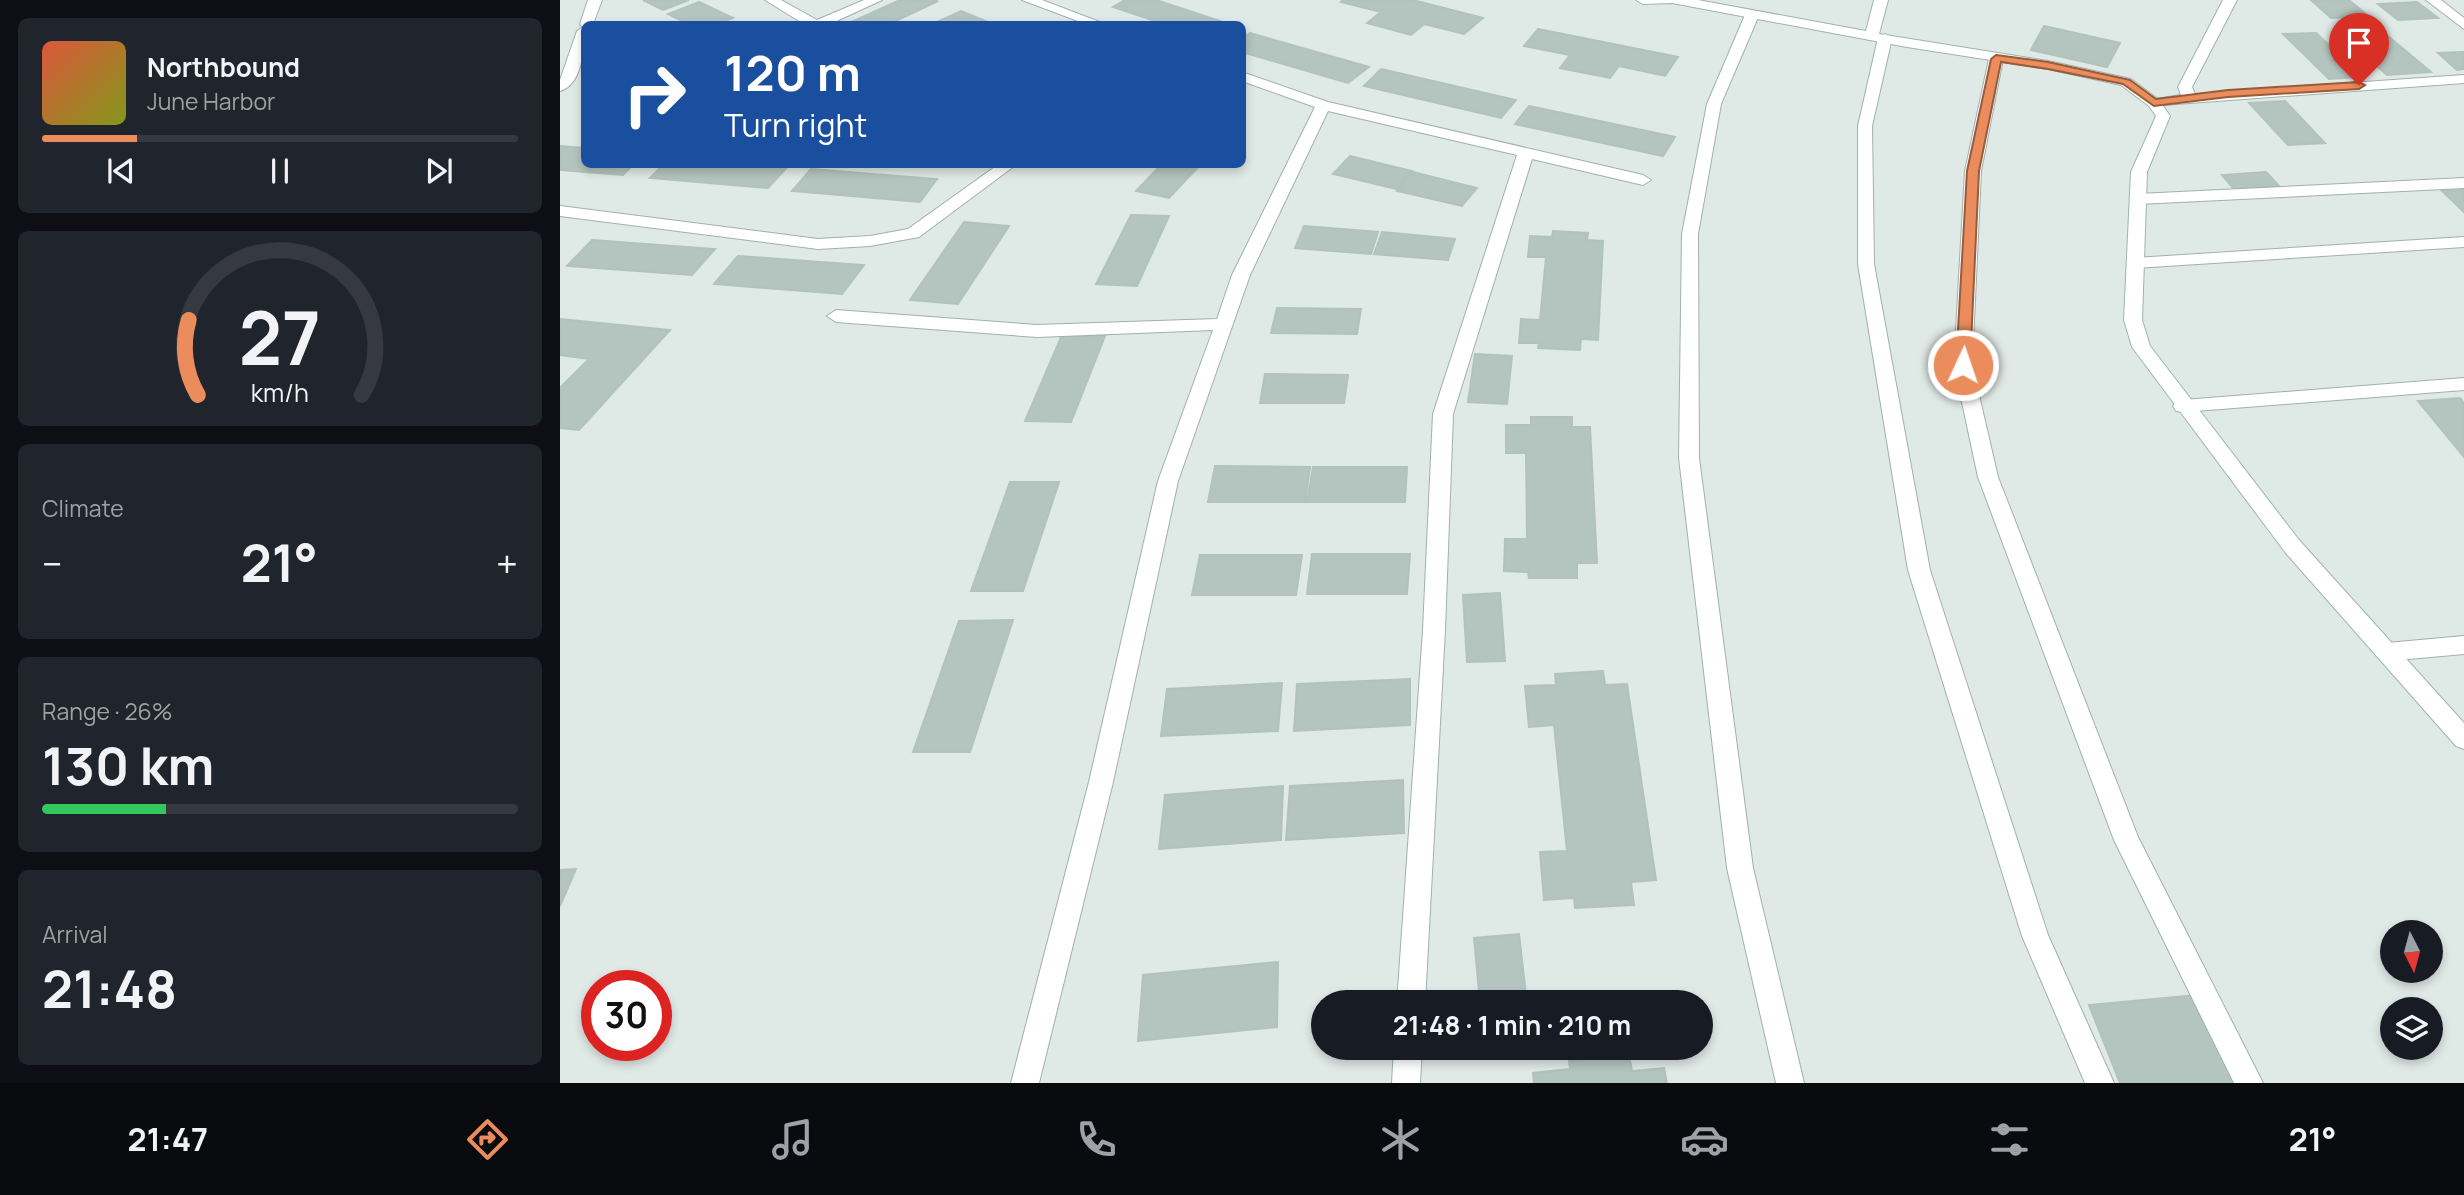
<!DOCTYPE html>
<html lang="en">
<head>
<meta charset="utf-8">
<style>
  :root { --surface:#171b24; --page:#20242c; --text:#f1f3f6; --muted:#9ea1a6; --line:#363941; --accent:#ea8c5b }
  body { margin:0; font-family:Manrope,sans-serif; background:var(--page); color:var(--text); height:100vh; display:flex; flex-direction:column; font-size:26px; white-space:nowrap }
  * { box-sizing:border-box; margin:0 }
  p { font-size:23px; color:var(--muted) }
  .icon { flex:none; width:38px; height:38px; fill:none; stroke:currentColor; stroke-width:2; stroke-linecap:round; stroke-linejoin:round }
  .map { position:relative; flex:1; overflow:hidden }
  .side { display:flex; flex-direction:column; gap:18px; padding:18px; background:#0d0f14; width:560px }
  .side>* { flex:none }
  .banner { position:absolute; left:21px; top:21px; width:665px; height:147px; border-radius:10px; box-shadow:0 4px 10px #0003; background:#1a4fa0; color:#fff; overflow:hidden }
  .needle { width:46px; rotate:174deg }
  .fabs { position:absolute; left:1820px; top:920px; display:grid; gap:14px }
  .fabs a { display:grid; place-items:center; width:63px; height:63px; border-radius:50%; background:var(--surface); box-shadow:0 4px 10px #0003; font-size:35px }
  .speed { position:absolute; left:21px; top:970px; display:flex; gap:14px; font-size:35px; font-weight:700; text-align:center }
  .speed>* { display:grid; place-content:center; width:91px; height:91px; border-radius:50%; background:var(--surface); box-shadow:0 4px 10px #0003; line-height:1 }
  .speed .limit { border:10px solid #d22; background:#fff; color:#111 }
  .pin { position:absolute; display:grid; place-items:center; width:60px; height:60px; color:#fff; margin:-72px -30px; border-radius:50% 50% 50% 0; rotate:-45deg; box-shadow:0 0 7px #0007 }
  .pin .icon { rotate:45deg }
  .me { position:absolute; width:77px; margin:-38px; rotate:3deg; stroke-linejoin:round; filter:drop-shadow(0 0 5px #0008) }
  .turn { display:flex; align-items:center; gap:24px; height:147px; padding:0 28px; font-size:32px }
  .turn .icon { width:91px; height:91px; stroke-width:2.5 }
  .turn b { display:block; font-size:49px; line-height:60px }
  .big { font-size:52px; font-weight:700; line-height:1.1 }
  .side .widget { flex:1; display:flex; flex-direction:column; justify-content:center; gap:10px; min-width:0; padding:0 24px; border-radius:10px; background:var(--page) }
  .side .dial { align-items:center; gap:0 }
  .dial svg { height:182px; overflow:visible; fill:none; stroke:var(--line); stroke-width:7; stroke-linecap:round; text-anchor:middle }
  .dial text { fill:var(--text); stroke:none }
  .song { display:flex; align-items:center; gap:21px }
  .cover { width:84px; height:84px; border-radius:10px; background:linear-gradient(135deg,hsl(10 70% 55%),hsl(70 70% 35%)) }
  .played { height:7px; border-radius:4px; background:linear-gradient(90deg,var(--accent) 20%,var(--line) 20%) }
  .keys { display:flex; justify-content:space-around; direction:ltr }
  .heat { display:flex; justify-content:space-between; align-items:center; font-size:38px; direction:ltr }
  .charge { height:10px; border-radius:5px; background:linear-gradient(90deg,#34c759 26%,var(--line) 0) }
  .trip { position:absolute; left:751px; top:990px; width:402px; height:70px; border-radius:35px; background:var(--surface); box-shadow:0 4px 10px #0003; font-weight:700; line-height:70px; text-align:center }
  .dock { display:flex; height:112px; justify-content:space-around; align-items:center; background:#090b0e; color:var(--muted) }
  .dock .icon { width:49px; height:49px }
  .dock .current { color:var(--accent) }
  .dock b { font-size:32px; color:var(--text) }
  main { display:flex; flex:1; min-height:0 }
  .map>svg:first-child { display:block }
</style>
</head>
<body>
<main>
<section class="side">
<div class="widget">
<div class="song"><i class="cover"></i><div><b>Northbound</b><p>June Harbor</p></div></div>
<div class="played"></div>
<div class="keys"><svg class="icon" aria-label="previous" viewBox="0 0 24 24"><path d="M18 5L8 12l10 7zM5 5v14"/></svg><svg class="icon" aria-label="pause" viewBox="0 0 24 24"><path d="M8 5v14M16 5v14"/></svg><svg class="icon" aria-label="next" viewBox="0 0 24 24"><path d="M6 5l10 7-10 7zM19 5v14"/></svg></div>
</div>
<div class="widget dial"><svg viewBox="0 0 100 80">
<path d="M14 69A42 42 0 1 1 86 69"/>
<path d="M14 69A42 42 0 0 1 10 36" stroke="#ea8c5b"/>
<text x="50" y="56" font-size="32" font-weight="700">27</text>
<text x="50" y="72" font-size="11">km/h</text>
</svg></div>
<div class="widget"><p>Climate</p>
<div class="heat"><a>−</a><b class="big">21°</b><a>+</a></div>
</div>
<div class="widget"><p>Range · 26%</p><b class="big">130 km</b><div class="charge"></div></div>
<div class="widget"><p>Arrival</p><b class="big">21:48</b></div>
</section>
<div class="map">
<svg width="1904" height="1083" viewBox="0 0 1904 1083">
  <rect width="100%" height="100%" fill="#dfe9e6"/>
  <!-- building -->
  <path fill="#b4c4bf" stroke="#b2c2bd" stroke-width="2" d="M83,0H129L103,10Z
    M340,0L378,1L329,24H287Z
    M565,0H596L669,24H604L553,7Z
    M783,0H853L923,18L904,34L864,24L851,35L807,23L821,12L781,2Z
    M1751,0H1789L1808,16L1771,18Z
    M139,2L173,18L158,24H129L108,14Z
    M1857,2L1878,18L1838,20L1818,4Z
    M401,11L428,22L423,24H373Z
    M1484,26L1560,43L1547,67L1471,50Z
    M1817,27L1871,72L1827,75L1775,29Z
    M978,29L1118,57L1105,76L1059,66L1050,78L1000,68L1010,55L964,46Z
    M690,33L809,67L788,83L682,52V38Z
    M1756,33L1803,77L1769,79L1723,34Z
    M1904,52V69L1897,70L1878,53Z
    M821,69L956,100L941,118L804,86Z
    M1725,101L1765,143L1728,145L1689,103Z
    M969,106L1115,137L1103,156L955,124Z
    M0,146L24,148V164H74L63,175L0,170Z
    M790,156L852,171L836,189L773,174Z
    M104,164H230L208,188L90,178Z
    M602,164H641L609,198L576,191Z
    M251,169L377,179L360,202L232,191Z
    M853,172L917,188L902,206L837,191Z
    M1706,172L1719,186L1674,189L1662,175Z
    M1904,190V212L1882,191Z
    M571,215L609,216L577,286L536,284Z
    M404,222L449,226L398,304L350,300Z
    M744,226L818,232L811,254L735,248Z
    M993,231L1028,233L1027,240L1043,241L1038,340L1021,339L1020,350L978,348L979,343H959L961,319L980,320L986,257H968L970,236L992,237Z
    M822,232L895,239L888,260L814,254Z
    M32,240L155,249L132,275L7,266Z
    M178,256L304,265L282,294L154,284Z
    M717,308L801,309L797,334L711,333Z
    M0,319L110,330L19,430L0,428V388L29,359L0,355Z
    M502,335L545,336L511,422L465,421Z
    M915,354L952,356L947,404L908,402Z
    M705,374L788,375L784,403H700Z
    M1900,398L1904,403V457L1858,401Z
    M971,417H1012V427H1030L1037,563H1017V578H969L968,572L944,571L945,539H967L966,453H946V425H971Z
    M655,466L750,467L745,502H648Z
    M753,467H847L845,502H747Z
    M450,482H499L463,591H411Z
    M752,554H850L847,594H747Z
    M640,555H742L736,595H632Z
    M940,593L945,661L907,662L903,595Z
    M453,620L410,752H353L399,621Z
    M1043,671L1045,685L1067,684L1096,880L1071,882L1074,905L1015,908L1014,898L984,900L980,852L1007,851L994,725L969,727L965,686L996,685L995,674Z
    M850,679V725L734,731L737,684Z
    M722,683L718,731L601,736L607,689Z
    M843,780L844,833L726,840L730,786Z
    M723,786L721,840L599,849L605,795Z
    M16,869L0,906V870Z
    M959,934L967,1003H920L914,938Z
    M718,962L717,1027L578,1041L583,975Z
    M1636,995L1675,1083H1560L1529,1005Z
    M1069,1055L1072,1071L1104,1068L1107,1083H974L973,1073L1010,1069L1009,1061Z"/>
  <g fill="none" stroke-linecap="round" stroke-linejoin="round">
    <!-- street casing -->
    <g stroke="#a2b0ad" stroke-width="2">
      <path id="street" d="M28,0H42L33,24H24C24,45 24,84 0,91V80L17,31L23,27L20,24Z
        M205,0H221L257,20L304,0H322L270,24H244Z
        M462,0H482L545,24H526Z
        M1663,0H1677L1632,87L1635,94L1904,75V83L1589,106L1587,103L1589,100L1621,95L1618,87Z
        M1866,0H1881L1904,18V29Z
        M1192,11L1199,15L1161,104L1138,234L1139,458L1193,868L1244,1083H1216L1167,868L1119,458L1122,234L1147,104L1185,15Z
        M1325,34L1332,38L1312,126L1314,264L1370,570L1488,935L1554,1083H1525L1462,936L1348,570L1298,264V126L1318,38Z
        M1436,55L1443,59L1421,171L1412,365L1438,477L1578,837L1703,1083H1674L1554,840L1418,477L1394,365L1405,171L1429,59Z
        M682,72L768,102L1083,175L1091,180L1083,185L972,159L893,414L885,630L865,1003H837L863,630L873,414L957,155L768,111L690,275L618,481L553,782L479,1083H451L529,782L598,481L653,330L477,337L276,322L267,316L276,310L477,325L657,319L672,275L755,107L682,81Z
        M439,164H457L359,237L310,246L258,249L0,216V206L258,239L310,236L348,229Z
        M1904,178V188L1578,204L1570,199L1578,194Z
        M1904,237V247L1575,268L1567,263L1575,258Z
        M1904,378V390L1623,412L1616,411L1613,406L1616,401L1623,400Z
        M1904,636V654L1827,661L1819,658L1816,652L1819,646L1827,643Z
        M834,1048H862L860,1083H832Z"/>
    </g>
    <!-- secondary casing -->
    <g stroke="#9fb4ae" stroke-width="2">
      <path id="secondary" d="M1076,0H1138L1306,31L1314,0H1328L1319,34L1488,61L1571,79L1599,100L1610,116L1587,172L1582,320L1590,346L1739,540L1904,723V749L1896,746L1725,552L1572,347L1564,320L1571,172L1596,116L1589,106L1561,85L1488,69L1347,47L1112,3L1083,4Z"/>
    </g>
    <!-- street -->
    <use href="#street" fill="#fff" fill-rule="evenodd"/>
    <!-- secondary -->
    <use href="#secondary" fill="#fff" fill-rule="evenodd"/>
  </g>
  <!-- route -->
  <path fill="#ea8c5b" stroke="#985b3b" stroke-width="2" d="M1436,55L1488,62L1570,80L1596,99L1668,90L1799,82L1805,85L1799,89L1668,97L1594,106L1563,84L1488,69L1441,62L1419,171L1410,365L1403,370L1396,365L1407,171L1431,59Z"/>
</svg>
<div class="fabs">
<a><svg class="needle" viewBox="-14 -14 28 28"><path d="M0-13l5 13h-10z" fill="#e53935"/><path d="M0 13l5-13h-10z" fill="#9ea1a6"/></svg></a>
<a><svg class="icon" aria-label="layers" viewBox="0 0 24 24"><path d="M12 4l9 5-9 5-9-5zM3 14l9 5 9-5"/></svg></a>
</div>
<div class="speed"><div class="limit">30</div></div>
<div class="pin" style="left:1799px;top:85px;background:#d93025"><svg class="icon" aria-label="arrive" viewBox="0 0 24 24"><path d="M6 21V4h12l-3 4 3 4H6"/></svg></div>
<svg class="me" style="left:1403px;top:365px" viewBox="-20 -20 40 40"><circle r="17" fill="#ea8c5b" stroke="#fff" stroke-width="3"/><path d="M0-11L8 9 0 5-8 9z" fill="#fff"/></svg>
<div class="trip">21:48 · 1 min · 210 m</div>
<div class="banner">
<div class="turn"><svg class="icon" aria-label="right" viewBox="0 0 24 24"><path d="M7 20v-9h11M14 6l5 5-5 5"/></svg><div><b>120 m</b>Turn right</div></div>
</div>
</div>
</main>
<nav class="dock">
<b>21:47</b>
<svg class="icon current" aria-label="directions" viewBox="0 0 24 24"><path d="M12 3l9 9-9 9-9-9zM9 14v-3h6M13 9l2 2-2 2"/></svg>
<svg class="icon" aria-label="music" viewBox="0 0 24 24"><path d="M9 18V5l10-2v13"/><circle cx="6" cy="18" r="3"/><circle cx="16" cy="16" r="3"/></svg>
<svg class="icon" aria-label="phone" viewBox="0 0 24 24"><path d="M5 4h4l2 5-3 2q2 4 5 5l2-3 5 2v4C11 20 4 13 5 4z"/></svg>
<svg class="icon" aria-label="climate" viewBox="0 0 24 24"><path d="M12 3v18M4 7l16 10M4 17L20 7"/></svg>
<svg class="icon" aria-label="car" viewBox="0 0 24 24"><path d="M5 17H2v-5l4-1 3-4h7l3 4 3 1v5h-3M9 17h6M6 11h13"/><circle cx="7" cy="17" r="2"/><circle cx="17" cy="17" r="2"/></svg>
<svg class="icon" aria-label="filters" viewBox="0 0 24 24"><path d="M4 7h16M4 17h16"/><circle cx="9" cy="7" r="2"/><circle cx="15" cy="17" r="2"/></svg>
<b>21°</b>
</nav>
</body>
</html>
